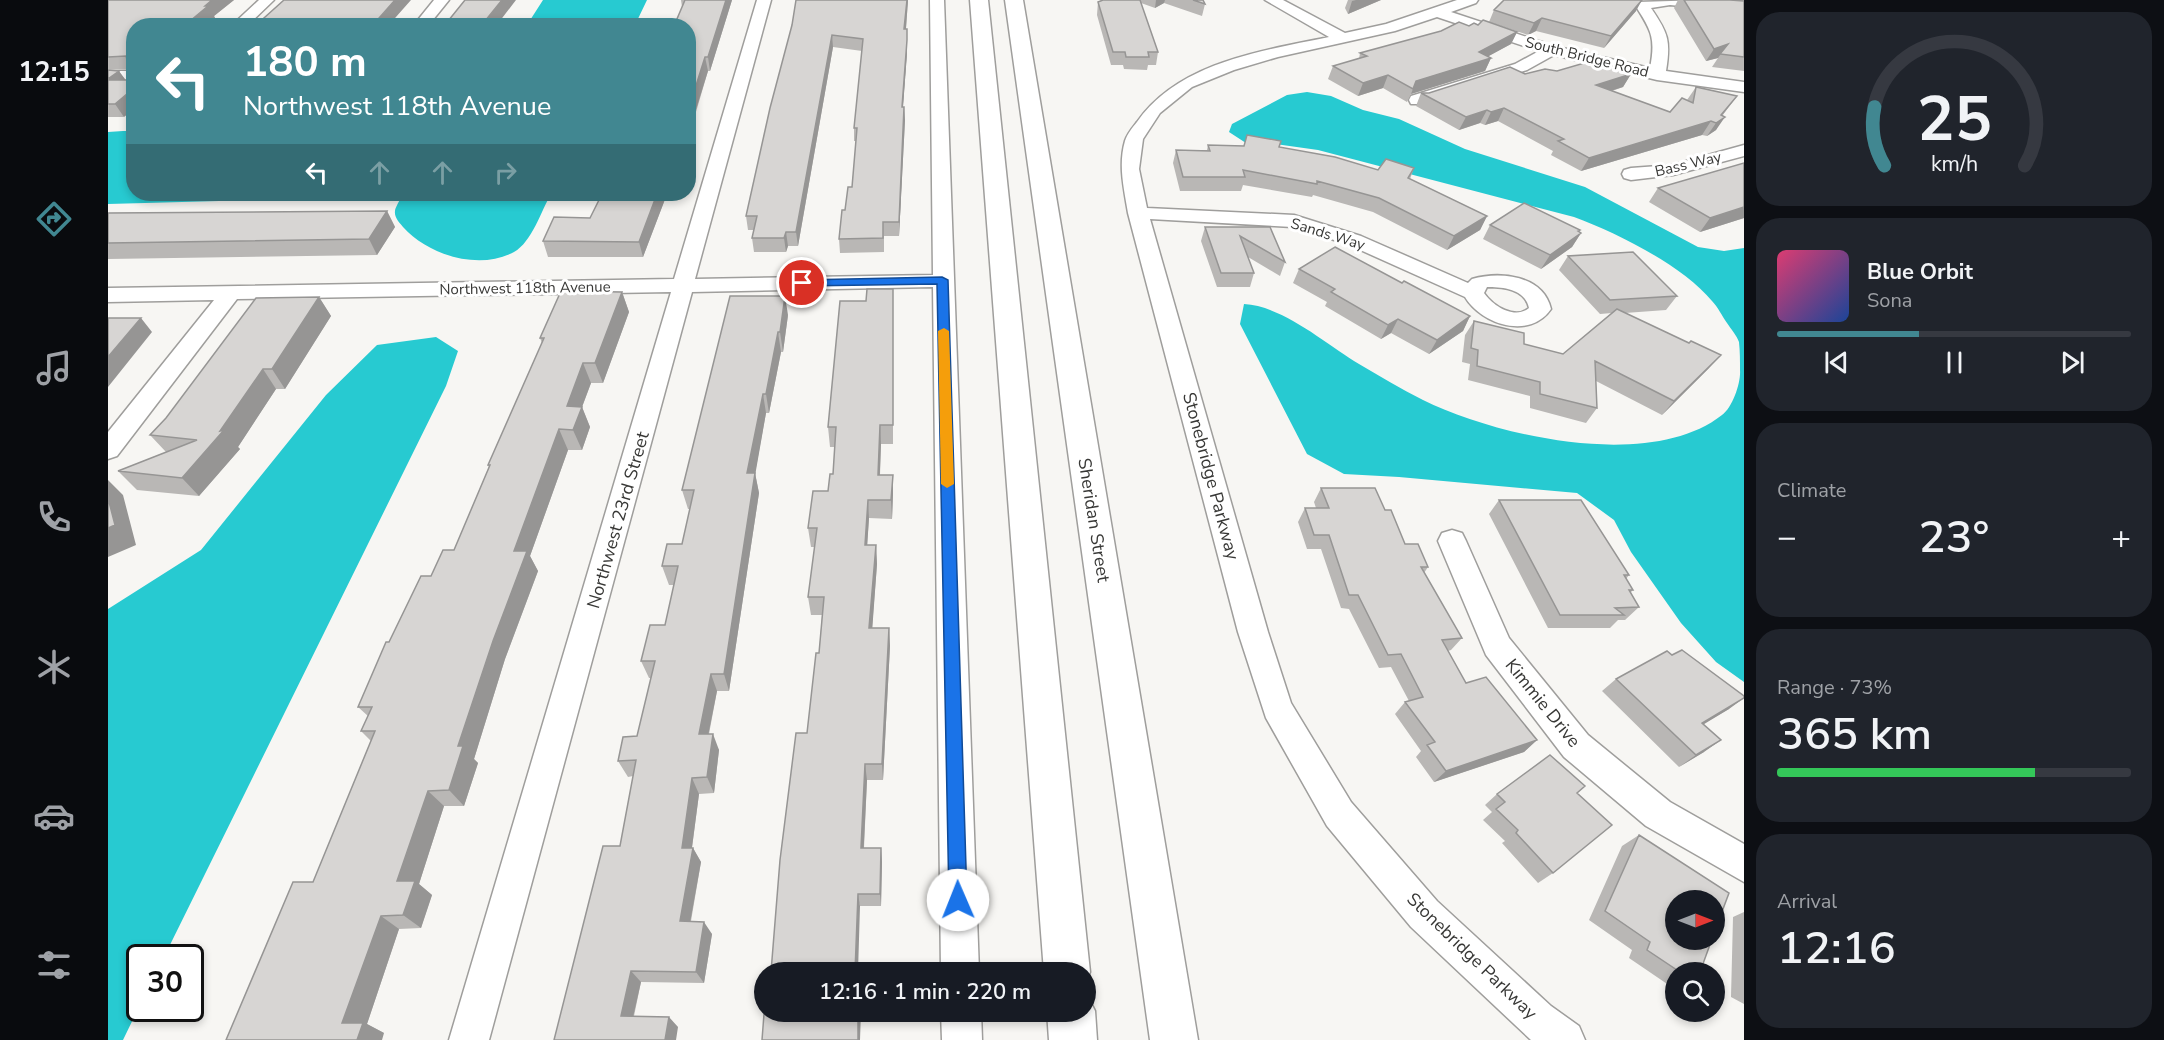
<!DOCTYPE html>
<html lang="en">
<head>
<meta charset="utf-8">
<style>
  :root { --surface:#171b24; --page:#20242c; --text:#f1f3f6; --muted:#9ea1a6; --line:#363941; --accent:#418791 }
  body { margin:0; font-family:"Nunito Sans",sans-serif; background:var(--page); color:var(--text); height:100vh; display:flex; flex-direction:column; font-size:22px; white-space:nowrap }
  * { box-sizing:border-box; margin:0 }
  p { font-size:20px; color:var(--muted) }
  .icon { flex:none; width:33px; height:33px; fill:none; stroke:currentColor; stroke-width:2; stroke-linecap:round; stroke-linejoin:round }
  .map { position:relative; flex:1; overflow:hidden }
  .panel { display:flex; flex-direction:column; gap:12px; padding:12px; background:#0d0f14; width:420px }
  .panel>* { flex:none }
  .top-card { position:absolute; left:18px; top:18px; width:570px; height:183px; border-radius:24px; box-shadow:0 3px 9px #0003; background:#418791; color:#fff; overflow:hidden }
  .needle { width:39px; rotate:90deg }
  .fabs { position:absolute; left:1557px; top:890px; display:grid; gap:12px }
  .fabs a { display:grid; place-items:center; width:60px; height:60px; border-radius:50%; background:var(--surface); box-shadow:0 3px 9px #0003; font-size:30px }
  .speed { position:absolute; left:18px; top:944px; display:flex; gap:12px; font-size:30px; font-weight:700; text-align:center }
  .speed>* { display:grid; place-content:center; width:78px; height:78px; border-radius:50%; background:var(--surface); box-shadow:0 3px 9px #0003; line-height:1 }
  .speed .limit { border:3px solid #111; border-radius:9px; background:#fff; color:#111 }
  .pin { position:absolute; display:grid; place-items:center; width:51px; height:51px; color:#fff; margin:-26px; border:3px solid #fff; border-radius:50%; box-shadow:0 2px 6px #0007 }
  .me { position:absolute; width:66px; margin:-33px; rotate:359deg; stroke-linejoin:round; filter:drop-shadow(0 0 4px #0008) }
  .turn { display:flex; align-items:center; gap:21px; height:126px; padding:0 18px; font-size:27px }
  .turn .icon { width:78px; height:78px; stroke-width:2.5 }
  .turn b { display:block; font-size:42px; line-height:51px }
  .lanes { display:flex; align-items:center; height:57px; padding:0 18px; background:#0003; justify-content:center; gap:30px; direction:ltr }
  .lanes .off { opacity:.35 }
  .big { font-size:45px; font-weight:600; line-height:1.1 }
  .panel .widget { flex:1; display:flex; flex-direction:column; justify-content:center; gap:9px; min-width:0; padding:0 21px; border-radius:24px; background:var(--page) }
  .panel .dial { align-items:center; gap:0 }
  .dial svg { height:156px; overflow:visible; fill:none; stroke:var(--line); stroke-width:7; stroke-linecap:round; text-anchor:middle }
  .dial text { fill:var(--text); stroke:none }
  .song { display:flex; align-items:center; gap:18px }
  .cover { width:72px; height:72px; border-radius:9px; background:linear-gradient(135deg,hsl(340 70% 55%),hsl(220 70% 35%)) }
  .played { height:6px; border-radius:3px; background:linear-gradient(90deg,var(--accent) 40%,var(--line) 40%) }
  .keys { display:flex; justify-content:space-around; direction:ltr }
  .heat { display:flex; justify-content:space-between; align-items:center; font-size:33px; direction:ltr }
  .charge { height:9px; border-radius:4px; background:linear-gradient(90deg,#34c759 73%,var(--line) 0) }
  .trip { position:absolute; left:646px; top:962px; width:342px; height:60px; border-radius:30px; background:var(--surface); box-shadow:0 3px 9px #0003; font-weight:600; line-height:60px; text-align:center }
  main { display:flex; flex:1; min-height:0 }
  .menu { display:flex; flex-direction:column; width:108px; justify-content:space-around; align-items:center; background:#090b0e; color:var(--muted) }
  .menu .icon { width:42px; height:42px }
  .menu .on { color:var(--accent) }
  .menu b { font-size:27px; color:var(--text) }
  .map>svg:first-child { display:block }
</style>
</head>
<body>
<main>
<nav class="menu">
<b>12:15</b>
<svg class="icon on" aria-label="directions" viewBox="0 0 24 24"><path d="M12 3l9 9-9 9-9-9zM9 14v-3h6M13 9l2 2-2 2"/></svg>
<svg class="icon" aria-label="music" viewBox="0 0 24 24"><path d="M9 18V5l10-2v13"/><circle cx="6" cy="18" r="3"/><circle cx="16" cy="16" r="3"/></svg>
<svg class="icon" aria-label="phone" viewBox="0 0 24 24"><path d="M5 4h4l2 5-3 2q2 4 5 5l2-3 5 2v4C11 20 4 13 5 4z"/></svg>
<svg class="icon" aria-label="climate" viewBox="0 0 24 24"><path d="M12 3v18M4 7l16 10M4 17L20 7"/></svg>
<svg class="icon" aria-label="car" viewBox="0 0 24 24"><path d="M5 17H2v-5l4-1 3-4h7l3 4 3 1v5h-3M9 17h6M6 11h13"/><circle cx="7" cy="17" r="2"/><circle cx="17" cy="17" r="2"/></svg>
<svg class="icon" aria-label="filters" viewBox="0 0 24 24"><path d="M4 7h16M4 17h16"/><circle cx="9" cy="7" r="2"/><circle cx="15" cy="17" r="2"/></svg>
</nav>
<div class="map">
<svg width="1636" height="1040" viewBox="0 0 1636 1040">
  <rect width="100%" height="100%" fill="#f7f6f3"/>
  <!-- water -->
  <path fill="#27cad1" d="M435,0H539L527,25H419Z
    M1199,92L1223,96L1255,110L1291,119L1357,149L1477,187L1590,247L1616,251L1636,248V682L1608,662L1573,623L1523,552L1506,520L1469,493L1291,477L1236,474L1199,454L1132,324L1136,304C1175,306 1218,344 1251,364C1272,376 1293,389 1315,400C1390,437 1543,471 1614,415C1625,407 1633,382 1632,370C1632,361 1632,351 1631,342C1629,336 1623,329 1619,323C1614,316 1610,307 1604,301C1574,265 1509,233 1466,217L1210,150L1161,143L1141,145L1121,132L1124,124L1179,95Z
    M15,131H25L26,194H443C433,211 424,242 406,252C371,271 320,255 295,227C292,223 286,218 287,211C287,208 291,202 292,199L289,196L0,204V132Z
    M328,337L350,351L338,386L56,957H32L31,1007L15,1040H0V609L93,550L218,395L269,345Z"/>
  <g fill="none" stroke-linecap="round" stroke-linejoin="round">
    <!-- street casing -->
    <g stroke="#9f9e9c" stroke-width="3">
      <path id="street" d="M151,0H166L139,26H123Z
        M326,0H341L320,26H305Z
        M649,0H663L587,279L825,275L822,0H836L871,972H833L825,287L584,292L381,1040H341L563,292L129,299L9,456L0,459V432L106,300L0,302V288L566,279Z
        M1157,0H1175L1237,33L1278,24L1349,0H1370L1368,3L1343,12L1446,46L1542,68C1548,37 1543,30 1527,5L1529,2L1597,0L1636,4V12L1562,5L1543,8C1560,33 1563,40 1558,71L1636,82V92L1549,80L1446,55L1419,70L1315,104H1303L1301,100L1303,96L1407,64L1431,51L1329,17L1287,31L1170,57L1126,70L1084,87L1052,113L1035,139L1031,169L1039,208L1186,215L1253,236L1360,283L1364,279C1392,271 1435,275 1443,309C1422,340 1374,325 1357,297L1239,244L1184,227L1042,219L1160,632L1183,703L1243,802L1329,901L1443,1006L1471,1026L1477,1040H1423L1303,927L1219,826L1158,718L1130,632L1020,213C1016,189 1010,165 1017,141C1019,134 1025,127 1029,122C1071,62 1154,51 1221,37ZM1379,287C1395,287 1417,289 1421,308C1407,320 1385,306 1376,293Z
        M0,71H26V81H0Z
        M1636,145V156L1565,175L1523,180L1516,178L1514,174L1516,170L1523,168L1564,165Z
        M1344,530L1354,533L1358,541L1401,638L1480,735L1562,802L1636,844V882L1538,826L1456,757L1378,655L1330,541L1334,533Z
        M833,1011H873L874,1040H834Z"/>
    </g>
    <!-- primary casing -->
    <g stroke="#9f9e9c" stroke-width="3">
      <path id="primary" d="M862,0H880L982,972L978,982V972H936Z
        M897,0H915L1090,1040H1042Z
        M978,993L987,1011L989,1040H941L939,1011H978Z"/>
    </g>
    <!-- street -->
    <use href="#street" fill="#fff" fill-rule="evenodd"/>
    <!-- primary -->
    <use href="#primary" fill="#fff" fill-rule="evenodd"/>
  </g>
  <!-- wall -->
  <path fill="#b9b7b5" d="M0,0H126L106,16L107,18L26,26V72L24,69H0Z
    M573,0H624L602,71H600L583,129L574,7Z
    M688,0H800L798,29H799V53L795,107H796L797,120L791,236H776V252L732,253L731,239L737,210L744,187L748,141H746V128L754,51L725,47L690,246H680L678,252H646L644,238L646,230H640L638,216L684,25Z
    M995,0H1095L1097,4L1094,16L1056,3L1047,8L1033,3L1050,52L1048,65H1040L1039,70L1016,69L1015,65H1003L989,15L990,2Z
    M1240,0H1273L1240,14L1237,8Z
    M1570,0H1636V71L1604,67L1610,58L1598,61L1566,8Z
    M1386,10L1528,11L1496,48L1428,31L1420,35L1381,22Z
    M1370,25L1409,32L1403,44L1380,56L1383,58L1377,71L1303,94L1299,102L1275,88L1250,96L1220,79L1225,66L1251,59L1252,53L1361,26Z
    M0,70L16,117H0Z
    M1449,71L1523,74L1515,87L1504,91L1562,112L1579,100L1588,87L1629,96L1614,116L1608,130L1599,136L1594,135L1473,171L1443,155L1445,151L1390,121L1377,125L1372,123L1351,130L1308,106L1313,93H1321L1417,74Z
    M1100,145L1171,147L1270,170L1306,168L1302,179L1379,216L1372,230L1339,250L1265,212L1205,195L1204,197L1135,185L1133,191H1072L1065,163L1068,150H1099Z
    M1636,163V218L1592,232L1541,202L1550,188Z
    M559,194L535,257H440L435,241L482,218Z
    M279,211L287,227L269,255L0,259V213Z
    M1382,225L1472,230L1471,232L1473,233L1464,247L1433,269L1375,239Z
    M1097,227H1162L1177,262L1172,276L1140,257L1146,273L1142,287H1109L1093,241Z
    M1460,256L1569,296L1558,310L1517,313L1581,343L1613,355L1600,369L1554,415L1488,381L1489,408L1478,423L1422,408V396L1360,380L1362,364L1354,362L1357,335L1366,321L1416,344L1455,354L1504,313L1492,314L1451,270Z
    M1191,269L1294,283L1362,316L1355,331L1321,354L1283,333L1273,339L1217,306L1219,302L1185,283Z
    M785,289V444H773L772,475L785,494L784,519L761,518L759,545H768L769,564L764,628H781L782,646L775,780H759L756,848H773L774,862L773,906H752L699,733L711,653L714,615H703L700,597L707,547H703L700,528L720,491L725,474L727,447H722L720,427L758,301Z
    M514,292L521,312L495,383H483L474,407L482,427L474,450H460L422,556L430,571L397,659L366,759L370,763L356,806H336L311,884L324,895L313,928L291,929L259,1024L276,1033L118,1040L205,882L263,741L253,731L260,716L250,707L281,642L323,576L346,550L381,467L380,465L434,343L432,338Z
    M211,297L223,316L177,389H168L130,447L132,449L91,496L29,490L10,471L58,452L42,435Z
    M680,315L675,352H673L661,413H658L647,473L651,493L621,691H609L601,734L611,750L606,793L591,794L584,848H585L593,862L583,921L604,934L596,983L533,982L526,1016L570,1027L446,1040L512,846L525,776L520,777L510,761L529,736L543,678H541L533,661L557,625L566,585H561L554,566L574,544L582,509H580L574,490Z
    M1213,488L1277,510L1297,544L1320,567L1316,573L1354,638L1343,650L1340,651L1358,683L1429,740L1416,752L1326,782L1308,757L1313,751L1287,714L1297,702L1301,701L1283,667L1271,668L1241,609L1233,608L1213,549H1199L1190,522L1197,508H1208L1206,502Z
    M1391,500L1521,575L1518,579L1525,590L1522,593L1531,607L1517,620H1510L1502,628H1440L1381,514Z
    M1508,679L1621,709L1595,724L1596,752L1571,767L1494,691Z
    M1469,793L1445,873L1430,883L1394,843L1397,841L1375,820L1384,812L1377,805L1389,794Z
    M1531,835L1592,972H1568V990L1521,958L1524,950L1481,920L1514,846Z
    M1636,912V1004L1623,997L1625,917Z"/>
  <!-- shaded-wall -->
  <path fill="#969594" d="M104,0H126L106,16L107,18L97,26H76L97,6Z
    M287,0H303L280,26H264Z
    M394,0H408L388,26H373Z
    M618,0H624L602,71L600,57Z
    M799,0H800L797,41L796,29Z
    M1048,0H1057L1056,3L1047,8Z
    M1248,0H1273L1240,14L1244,1Z
    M1534,0L1528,11L1496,48L1503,36Z
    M1434,18L1428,31L1420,35L1426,23Z
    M1409,32L1403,44L1370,62L1383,58L1377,71L1303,94L1308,81L1371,52Z
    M724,35L725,47L690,246L688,232Z
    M799,40V53L794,120V107Z
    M1620,44L1610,58L1598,61L1606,49Z
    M597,57L600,71L580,135V111Z
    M26,59V72L20,63Z
    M11,71L20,83L8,93L0,79Z
    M1523,74L1515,87L1480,98L1488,85Z
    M1280,75L1275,88L1250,96L1255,83Z
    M26,88V109L16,117L7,104Z
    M1629,96L1610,121L1617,117L1608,130L1599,136L1608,123Z
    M796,107L797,120L791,236V222Z
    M1396,108L1390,121L1377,125L1383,112Z
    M1379,110L1372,123L1351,130L1358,117Z
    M1603,121L1594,135L1473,171L1481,158Z
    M549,194H559L535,257L531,242Z
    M1636,207V218L1592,232L1602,218Z
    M279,211L287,227L269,255L261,239Z
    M1379,216L1372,230L1339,250L1346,236Z
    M1472,230L1468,236L1473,233L1464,247L1433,269L1442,255Z
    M678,232L680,246L678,252L676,238Z
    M514,292L521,312L495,383L487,363Z
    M677,296L680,315L675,352L672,332Z
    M211,297L223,316L177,389L164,369Z
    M1362,316L1355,331L1321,354L1329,340Z
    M33,318L44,332L0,387V357Z
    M1290,319L1283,333L1273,339L1280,325Z
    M670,332L673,352L661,413L658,394Z
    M1613,355L1600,369L1554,415L1566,401Z
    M475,363L483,383L474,407L482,427L474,450L465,430L459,406Z
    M155,369L168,389L130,447L132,449L91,496L74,478L112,431Z
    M655,394L658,413L644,493L639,473Z
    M772,425L773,444L771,494L770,475Z
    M451,429L460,450L422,556L430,571L397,659L366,759L370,763L356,806L341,790L350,746L406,551Z
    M647,473L651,493L621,691L616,674Z
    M785,475V494L784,519L783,500Z
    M0,480L15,495L28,545L0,557Z
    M760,500L761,518L758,564L757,545Z
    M768,545L769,564L763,646L761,628Z
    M781,628L782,646L775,780L774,764Z
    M603,674L609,691L597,751L591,734Z
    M1636,698L1621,709L1578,735L1594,723Z
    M605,734L611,750L606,793L599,777Z
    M1429,740L1416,752L1326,782L1338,771Z
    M1613,740L1596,752L1571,767L1588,755Z
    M757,764L759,780L755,862L753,848Z
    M584,778L591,794L582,862L574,848Z
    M320,791L336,806L311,884L324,895L313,928L295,915L289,881Z
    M585,848L593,862L580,934L572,921Z
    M773,848L774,862L773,906L772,894Z
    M750,894L752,906L750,972H747Z
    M273,916L291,929L259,1024L276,1033L274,1040H249L234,1023Z
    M596,922L604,934L596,983L588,972Z
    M523,971L533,982L523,1026L513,1016Z
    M750,1011H753L752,1040H750Z
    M561,1017L570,1027L568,1040H557Z"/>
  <!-- building -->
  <path fill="#d7d5d3" stroke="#969594" stroke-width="1.5" d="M0,0H104L97,6H100L76,26H26V59L20,63L18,56L0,57Z
    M176,0H287L264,26H147Z
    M357,0H394L373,26H336Z
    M577,0H618L600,57H597L580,111V26H566Z
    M688,0H799L796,29H799V40L794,107H796L791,222H775V238L731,239L734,210H737L740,187H744L749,128H746L755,39L724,35L688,232H678L676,238H644L649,216H638L662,108L684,25Z
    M995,0H1032L1050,52H1040L1041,57H1018L1017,52H1005L990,2Z
    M1085,0H1095L1097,4Z
    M1396,0H1534L1503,36L1434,18L1426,23L1386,10Z
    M1576,0H1622L1636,1V57L1612,54L1620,44L1606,49Z
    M1375,20L1409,32L1371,52L1383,58L1308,81L1305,89L1280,75L1255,83L1225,66L1259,56L1252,53L1333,31L1351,22L1361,26L1366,23L1370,25Z
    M1490,59L1523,74L1488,85L1562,112L1574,98L1585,103L1588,87L1629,96L1613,115L1617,117L1608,123L1603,121L1481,158L1450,141L1456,139L1396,108L1383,112L1379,110L1358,117L1313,93H1321L1402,67L1417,74L1437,69L1449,71Z
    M0,70L11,71L0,79Z
    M0,80H26V88L7,104H0Z
    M1139,135L1173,141L1171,147L1227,157L1270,170L1278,159L1306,168L1300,178L1379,216L1346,236L1271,198L1209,181V184L1135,170L1137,177H1075L1068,150L1102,151L1100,145L1136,146Z
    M1636,163V207L1602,218L1550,188Z
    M494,194H549L531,242L435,241L446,217L482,218Z
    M1416,203L1472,230L1470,231L1473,233L1442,255L1382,225Z
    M279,211L261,239L0,243V213Z
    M1097,227H1162L1177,262L1132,236L1146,273H1113Z
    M1227,247L1294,283L1296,281L1362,316L1329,340L1290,319L1280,325L1223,292L1227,289L1191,269Z
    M1525,252L1569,296L1502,300L1460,256Z
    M759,289H785V425H772L770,475H785L783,500H760L757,545H768L761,628H781L774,764H757L753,848H773L772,894H750L747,972H663L672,860L688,733H699L708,653H711L716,597H700L709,528H700L705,491H720L722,474H725L728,427H720L732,301H758Z
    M453,291L514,292L487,363H475L459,406L474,407L465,430L451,429L406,551H419L385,641L350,746H355L341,790L320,791L289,881H307L295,915L273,916L234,1023H255L249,1040H118L185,882H205L267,731H253L264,707H250L278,642H281L313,576H323L335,550H346L382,465H380L436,338H432Z
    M622,296H677L672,332H670L658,394H655L639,473H647L616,674H603L591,734H605L599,777L584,778L574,848H585L572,921L596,922L588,972L523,971L513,1016L561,1017L557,1040H446L495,846H512L528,760L510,761L515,737L529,736L547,661H533L542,625H557L570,566H554L559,544H574L586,490H574Z
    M211,297L164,369H155L112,431L116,430L74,478L10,471L89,440L42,435L58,418L148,298Z
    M1509,309L1581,343L1583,341L1613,355L1566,401L1487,361L1489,408L1432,394V382L1369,366L1370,350L1363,348L1366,321L1416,333V344L1455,354Z
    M0,318H33L0,357Z
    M1213,488H1267L1277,510H1283L1297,544H1310L1320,567H1313L1354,638L1334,640L1358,683L1378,677L1429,740L1338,771L1319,745L1327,742L1297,702L1315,697L1293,654L1280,655L1250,595H1241L1221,535H1206L1197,508H1221Z
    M0,498L7,525L0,528Z
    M1391,500H1473L1521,575H1516L1525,590H1521L1531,607L1507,608L1516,615H1452Z
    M1574,650L1636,696V698L1594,723L1613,740L1588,755L1508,679L1559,651L1564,655Z
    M1442,755L1477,786L1469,793L1504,825L1445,873L1408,833L1410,830L1388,809L1397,802L1389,794Z
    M1531,835L1621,893L1606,933V900H1568V939H1604L1592,972H1572L1539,950L1542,942L1497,911Z
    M657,1001V1011H750V1040H654Z"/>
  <!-- route -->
  <path fill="#1a73e8" stroke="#114b97" stroke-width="1.5" d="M834,277L840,280L859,900L857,907L850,910L844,907L841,900L829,284L694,286L688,283L694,280Z"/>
  <!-- slow -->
  <path fill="#f59e0b" d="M836,328L841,331L846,484L839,488L833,484L830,331Z"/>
  <g text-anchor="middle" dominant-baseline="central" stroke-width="6" stroke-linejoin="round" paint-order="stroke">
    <!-- far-street labels -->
    <g font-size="15" fill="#383836" stroke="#fff">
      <text transform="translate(1479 57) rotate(14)">South Bridge Road</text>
      <text transform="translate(1580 164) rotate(-13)">Bass Way</text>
      <text transform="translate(1220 234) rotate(17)">Sands Way</text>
      <text transform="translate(417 288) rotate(-1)">Northwest 118th Avenue</text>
    </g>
    <!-- street labels -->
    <g font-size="18" fill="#383836" stroke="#fff">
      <text transform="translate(1103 476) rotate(75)">Stonebridge Parkway</text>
      <text transform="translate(510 520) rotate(-74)">Northwest 23rd Street</text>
      <text transform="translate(986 520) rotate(81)">Sheridan Street</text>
      <text transform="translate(1435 703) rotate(51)">Kimmie Drive</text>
      <text transform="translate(1364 956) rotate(44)">Stonebridge Parkway</text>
    </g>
  </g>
</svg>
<div class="fabs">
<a><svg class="needle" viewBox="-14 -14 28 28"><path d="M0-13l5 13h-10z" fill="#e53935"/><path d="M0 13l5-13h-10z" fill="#9ea1a6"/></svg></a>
<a><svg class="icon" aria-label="search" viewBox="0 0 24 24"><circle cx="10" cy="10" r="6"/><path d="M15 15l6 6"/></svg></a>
</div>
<div class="speed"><div class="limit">30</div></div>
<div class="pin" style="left:694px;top:283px;background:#d93025"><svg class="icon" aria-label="arrive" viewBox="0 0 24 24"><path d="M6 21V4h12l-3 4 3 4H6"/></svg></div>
<svg class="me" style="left:850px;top:900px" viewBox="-20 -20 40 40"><circle r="19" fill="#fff"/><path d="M0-13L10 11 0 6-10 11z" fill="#1a73e8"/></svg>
<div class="trip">12:16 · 1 min · 220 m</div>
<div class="top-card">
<div class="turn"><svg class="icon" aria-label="left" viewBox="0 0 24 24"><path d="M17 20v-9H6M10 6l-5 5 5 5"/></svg><div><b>180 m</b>Northwest 118th Avenue</div></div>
<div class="lanes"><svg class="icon" aria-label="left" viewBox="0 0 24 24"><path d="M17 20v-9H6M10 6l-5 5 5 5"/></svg><svg class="icon off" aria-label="ahead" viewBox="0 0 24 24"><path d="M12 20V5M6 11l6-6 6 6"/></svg><svg class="icon off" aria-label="ahead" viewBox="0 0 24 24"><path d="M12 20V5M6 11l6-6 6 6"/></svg><svg class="icon off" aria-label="right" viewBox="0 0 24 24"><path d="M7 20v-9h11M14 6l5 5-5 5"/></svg></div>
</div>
</div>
<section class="panel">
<div class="widget dial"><svg viewBox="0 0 100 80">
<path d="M14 69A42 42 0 1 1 86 69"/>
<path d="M14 69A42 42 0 0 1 9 39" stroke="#418791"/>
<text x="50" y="56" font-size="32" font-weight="700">25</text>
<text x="50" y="72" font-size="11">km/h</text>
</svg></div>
<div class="widget">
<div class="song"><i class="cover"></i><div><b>Blue Orbit</b><p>Sona</p></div></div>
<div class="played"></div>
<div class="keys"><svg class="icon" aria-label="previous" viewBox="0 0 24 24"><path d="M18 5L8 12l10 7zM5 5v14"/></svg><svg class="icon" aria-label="pause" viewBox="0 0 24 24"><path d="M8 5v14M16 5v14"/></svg><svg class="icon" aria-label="next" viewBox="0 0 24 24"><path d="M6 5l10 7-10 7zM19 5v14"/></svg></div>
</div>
<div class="widget"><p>Climate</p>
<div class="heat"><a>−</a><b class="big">23°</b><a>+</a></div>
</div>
<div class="widget"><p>Range · 73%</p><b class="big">365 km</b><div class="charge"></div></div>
<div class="widget"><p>Arrival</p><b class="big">12:16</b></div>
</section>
</main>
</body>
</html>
